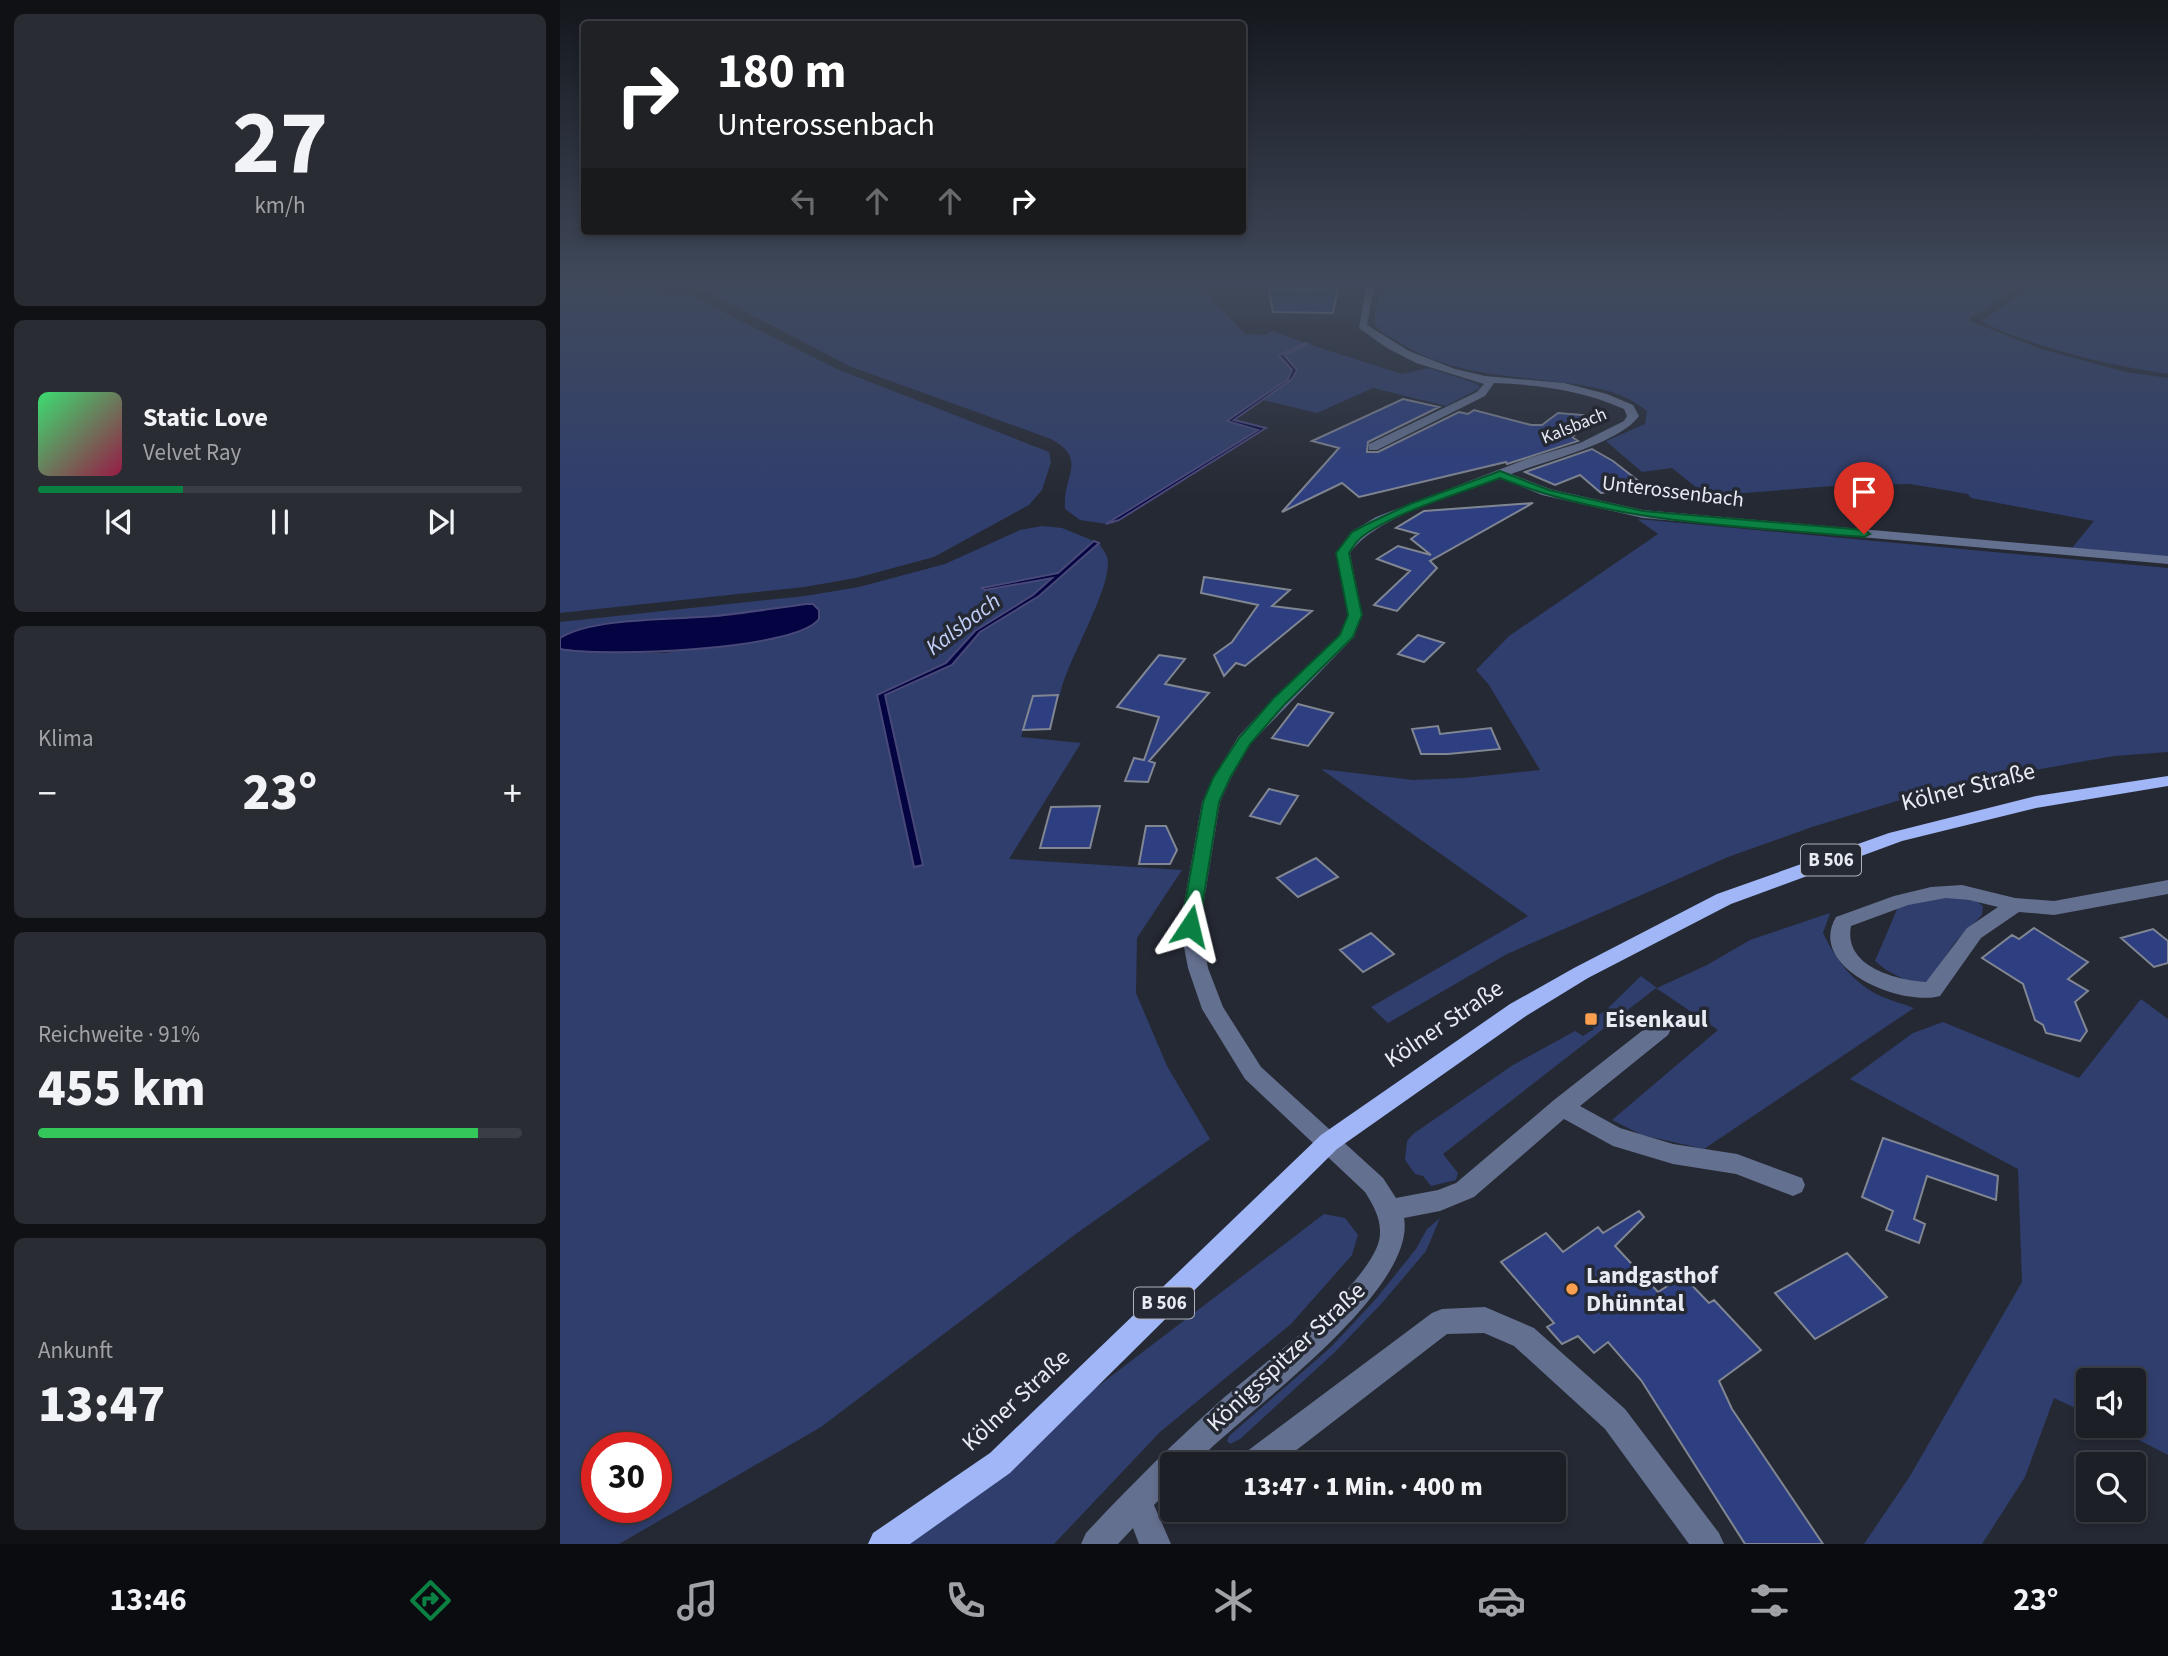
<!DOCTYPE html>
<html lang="de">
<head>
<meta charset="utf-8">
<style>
  :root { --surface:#1c1f26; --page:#292c32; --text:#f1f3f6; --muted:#a0a2a7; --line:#3a3d43; --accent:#0b8043 }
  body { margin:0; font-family:"Source Sans 3",sans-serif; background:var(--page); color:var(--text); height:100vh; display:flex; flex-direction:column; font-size:26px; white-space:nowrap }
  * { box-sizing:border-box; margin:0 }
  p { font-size:23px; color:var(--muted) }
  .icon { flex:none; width:38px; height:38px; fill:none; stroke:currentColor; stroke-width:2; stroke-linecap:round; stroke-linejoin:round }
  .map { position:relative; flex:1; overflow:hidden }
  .panel { display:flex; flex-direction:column; gap:14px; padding:14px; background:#0f1115; width:560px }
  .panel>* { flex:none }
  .top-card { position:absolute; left:21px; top:21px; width:665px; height:214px; border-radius:7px; box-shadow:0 4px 10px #0003,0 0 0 2px var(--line); background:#202124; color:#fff; overflow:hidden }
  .tools { position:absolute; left:1516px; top:1368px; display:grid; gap:14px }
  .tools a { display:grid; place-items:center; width:70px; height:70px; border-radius:7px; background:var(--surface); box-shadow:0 4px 10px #0003,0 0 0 2px var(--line); font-size:35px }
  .speed { position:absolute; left:21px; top:1432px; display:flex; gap:14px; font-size:35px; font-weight:700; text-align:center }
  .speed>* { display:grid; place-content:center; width:91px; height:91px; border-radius:50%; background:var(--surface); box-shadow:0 4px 10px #0003,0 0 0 2px var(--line); line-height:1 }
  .speed .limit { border:10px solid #d22; background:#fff; color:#111 }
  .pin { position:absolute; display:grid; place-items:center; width:60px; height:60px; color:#fff; margin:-72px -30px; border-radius:50% 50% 50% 0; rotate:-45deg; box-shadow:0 0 7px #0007 }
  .pin .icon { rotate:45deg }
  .me { position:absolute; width:77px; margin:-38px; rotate:10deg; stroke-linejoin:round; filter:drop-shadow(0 0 5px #0008) }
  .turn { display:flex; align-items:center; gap:24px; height:147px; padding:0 21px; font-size:32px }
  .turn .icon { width:91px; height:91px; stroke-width:2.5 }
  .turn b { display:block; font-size:49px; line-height:60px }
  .lanes { display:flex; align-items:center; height:66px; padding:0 21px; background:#0003; justify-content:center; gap:35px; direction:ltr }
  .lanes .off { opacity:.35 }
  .big { font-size:52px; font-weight:800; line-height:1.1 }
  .panel .widget { flex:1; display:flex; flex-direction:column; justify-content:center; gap:10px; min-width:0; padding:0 24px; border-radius:10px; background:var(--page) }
  .panel .dial { align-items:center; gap:0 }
  .dial b { font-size:91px; line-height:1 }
  .song { display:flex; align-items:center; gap:21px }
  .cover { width:84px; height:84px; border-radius:10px; background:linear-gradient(135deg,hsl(140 70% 55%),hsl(340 70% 35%)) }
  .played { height:7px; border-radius:4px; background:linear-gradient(90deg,var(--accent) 30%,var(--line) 30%) }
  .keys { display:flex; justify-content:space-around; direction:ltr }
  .heat { display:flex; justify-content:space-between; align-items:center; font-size:38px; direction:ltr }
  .charge { height:10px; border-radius:5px; background:linear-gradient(90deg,#34c759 91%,var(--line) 0) }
  .trip { position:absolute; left:600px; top:1452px; width:406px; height:70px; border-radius:7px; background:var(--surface); box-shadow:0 4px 10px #0003,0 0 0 2px var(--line); font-weight:800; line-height:70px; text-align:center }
  .dock { display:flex; height:112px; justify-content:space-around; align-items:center; background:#0b0c0f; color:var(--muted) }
  .dock .icon { width:49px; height:49px }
  .dock .selected { color:var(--accent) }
  .dock b { font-size:32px; color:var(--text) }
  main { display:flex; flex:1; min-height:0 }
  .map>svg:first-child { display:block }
</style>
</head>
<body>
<main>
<section class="panel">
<div class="widget dial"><b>27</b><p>km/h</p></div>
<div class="widget">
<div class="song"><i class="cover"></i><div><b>Static Love</b><p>Velvet Ray</p></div></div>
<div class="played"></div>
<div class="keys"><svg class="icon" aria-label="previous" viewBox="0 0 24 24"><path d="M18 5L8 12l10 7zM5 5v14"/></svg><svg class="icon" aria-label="pause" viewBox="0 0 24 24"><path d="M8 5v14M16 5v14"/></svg><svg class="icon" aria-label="next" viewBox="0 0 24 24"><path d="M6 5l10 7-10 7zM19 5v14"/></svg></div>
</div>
<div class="widget"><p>Klima</p>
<div class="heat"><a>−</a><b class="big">23°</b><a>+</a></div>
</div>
<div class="widget"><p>Reichweite · 91%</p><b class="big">455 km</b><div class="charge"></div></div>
<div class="widget"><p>Ankunft</p><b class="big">13:47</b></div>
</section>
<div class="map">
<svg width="1608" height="1544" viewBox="0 0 1608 1544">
  <rect width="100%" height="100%" fill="#252933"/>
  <!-- green -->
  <path fill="#303e6d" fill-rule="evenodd" d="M81,281H655V283L644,285L651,298L685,334L706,335L712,331L745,343L719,355L732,370L728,379L667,420L699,429L546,524L520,520L505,509C502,475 529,460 491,439L289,366L148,292L110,284H64Z
    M834,281H1465L1427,309L1410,317V321L1481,349L1566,372L1608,378V557L1512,548L1534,521L1411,498L1408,494L1350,484L1285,485L1147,496L1112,468L1082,472L1046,441L1085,424L1087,411C1062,390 1030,386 998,382C944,375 885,373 839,342C832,338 821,333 817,327C811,319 818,300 819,291Z
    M1479,281H1608V374C1553,366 1470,347 1421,321Z
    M0,286L52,291L98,290L131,296L277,369L489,452L491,462L482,490L469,505L374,557L296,578L244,587L0,613Z
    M748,344L842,374L869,368L918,384L920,388L886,406L813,388L757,413L703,400L732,380L737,370L724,355Z
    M1077,519L1608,568V752L1554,756L1441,776L1337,801L1252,827L1168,857L947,954L828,1023L811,1007L968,916L761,769L853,780L904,778L980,770L929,685L916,670L949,636L1098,534Z
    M482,526L502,528L534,541L498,573L423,588L426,590L494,577L473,595L415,631L387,663L317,695L363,864L325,695L392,665L420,632L479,596L539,543C541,547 546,553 547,557C555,584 506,661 500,695L473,696L461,737L521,743L449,859L622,870L577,938L576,993L607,1066L650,1139L513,1236L261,1427L59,1544H0V649L104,653L187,642L248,628L253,604C226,604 199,612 172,614C130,619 33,618 0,638V622L245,596L299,587L385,564L460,530ZM37,1447H96V1507H37Z
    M1387,897L1416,901L1423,906L1422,915L1396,941L1369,980L1357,986L1326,970L1315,961L1338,907L1369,898Z
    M1270,913L1263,933C1276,961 1297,988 1328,999C1337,1003 1345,1004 1354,1008L1144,1149L1082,1135L1052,1120L1158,1030L1096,988L883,1154L898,1173L896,1180L871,1186L863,1176L855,1174L845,1160L847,1141L853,1134L953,1065L1015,1031L1023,1036L1034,1029L1028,1022L1046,1010L1081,976L1097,988L1147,965L1190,940Z
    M1581,999L1608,1019V1455L1552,1426H1573V1381H1528V1414L1494,1398L1465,1477L1422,1544H1304L1350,1476L1462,1282L1458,1169L1290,1079L1353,1033L1383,1022L1519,1078Z
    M764,1214L785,1218L798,1235L792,1255L731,1324L600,1432L494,1544H314L508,1409Z
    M880,1218L866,1251L822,1303L775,1352L680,1439L670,1444L667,1441L669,1436L771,1347L815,1300L856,1249L867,1229Z"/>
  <!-- water -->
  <path fill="#050443" stroke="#494978" stroke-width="2" d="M745,343L748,344L724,355L737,370L732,379L674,420L706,428L559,520L546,524L698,430L667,421L728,379L732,370L719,355Z
    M534,541L539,543L479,596L420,632L392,665L325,695L363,865L354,867L317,695L386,663L415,631L473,595L492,578L425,590L422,588L498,573Z
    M246,604H253L259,610V619C235,651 41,657 0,649V638C34,617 114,620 155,616C185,613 216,608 246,604Z"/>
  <!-- building -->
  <path fill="#2d3f80" stroke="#818693" stroke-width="2" d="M778,288L773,313L713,312L709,290Z
    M843,399L879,407L808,442L807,452H818L899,412L908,414L914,410L971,425H982L998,413L1023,415L1013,428L1018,432L1012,437L1018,441L947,464L946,462L799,497L782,483L722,512L779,448L752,441Z
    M1032,449L1053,461L1085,486L1041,493L1020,475L995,485L965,472Z
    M973,503L870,561L877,568L837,611L814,605L850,571L817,559L838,546L871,555L851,539L858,534L836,528L864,511Z
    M644,577L730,590L712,606L752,611L685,666L676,663L664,676L654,655L672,642L698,605L641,593Z
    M858,635L884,643L864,662L838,654Z
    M599,655L625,659L605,684L649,693L589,761L595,763L588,782L565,781L574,758L584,760L599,717L557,707Z
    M498,695L490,729L463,730L473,696Z
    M738,704L773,713L748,746L712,738Z
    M878,726L880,734L931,728L940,749L888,754H861L852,729Z
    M709,789L738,796L720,824L690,816Z
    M540,806L530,848H480L491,807Z
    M586,826H606L617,850L610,864H579Z
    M756,858L778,877L738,897L717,878Z
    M1474,928L1528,962L1508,979L1528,991L1515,1002L1527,1031L1520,1041L1486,1033L1483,1025L1475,1020L1463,984L1422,958L1452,935L1459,939Z
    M1593,929L1608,941V963L1594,967L1561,938Z
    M811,933L834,954L803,972L780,950Z
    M1323,1138L1438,1176L1436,1200L1367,1176L1354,1219L1365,1224L1359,1243L1326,1230L1333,1211L1302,1197Z
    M1079,1211L1084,1217L1055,1246L1098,1292L1123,1276L1149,1303L1154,1300L1201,1350L1159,1381L1172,1409L1263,1544H1185L1081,1380L1048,1342L1034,1353L1018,1336L1002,1344L987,1327L994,1323L941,1262L986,1233L1003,1252L1038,1227L1043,1233Z
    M1287,1253L1327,1297L1255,1339L1215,1293Z"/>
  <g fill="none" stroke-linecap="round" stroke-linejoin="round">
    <!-- minor -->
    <path fill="#64708f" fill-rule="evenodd" d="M811,281H820L814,287L807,325L849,351L895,369L925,376L1004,383L1047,394L1073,405L1079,416C1059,444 984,461 951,474L990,489L1083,510L1608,556V564L1083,518L982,495L940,478C896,495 816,516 790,553L802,615L794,637L691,743L671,778L660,802L640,926L648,968L663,1007L701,1067L823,1178L836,1198L878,1190L896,1183L994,1100L1092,1023L1100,1021L1108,1023L1111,1029L1108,1035L1020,1106L1060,1128L1113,1144L1177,1154L1242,1178L1245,1185L1242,1192L1233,1196L1176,1174L1113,1164L1053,1146L1004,1119L914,1197L880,1211L844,1218C857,1288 696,1405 648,1451L655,1455L660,1465H612V1487L594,1505L611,1544H579L573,1528L558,1544H521L526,1533C568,1488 612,1444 658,1403C701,1364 795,1298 817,1247C825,1227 816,1209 805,1192L685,1079L642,1009L628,968L620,926L642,802L653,778L678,737L713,699L779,635L788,615L776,553L791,532L816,517L969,458L1020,443L1064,421L1067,416L1064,409C1022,390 980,385 934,383L925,396L817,450H809V444L917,392L924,384L856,363L827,348L799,328L806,286Z
      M1608,880V894L1494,915L1459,912L1421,938L1380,996C1341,1007 1246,968 1276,917L1334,896L1371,887L1402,885L1455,898L1494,901ZM1386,898L1409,900L1438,907L1407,928L1366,982C1337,980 1283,967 1291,926L1348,905Z
      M925,1307L974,1328L1065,1409L1159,1533L1164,1544H1129L1045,1429L954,1346L924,1333L887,1334L717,1465H677L682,1455L872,1313L882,1309Z"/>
    <!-- major -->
    <path fill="#a0b6f6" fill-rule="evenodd" d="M1608,776V786L1476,808L1342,841L1171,904L1028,978L966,1016L777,1149L450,1473L350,1544H308L313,1533L430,1453L761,1135L950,1004L1014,968L1157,894L1329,833L1476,796Z"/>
  </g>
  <!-- sky -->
  <linearGradient id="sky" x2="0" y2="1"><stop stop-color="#14171c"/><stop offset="0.57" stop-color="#40495b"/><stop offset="1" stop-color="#40495b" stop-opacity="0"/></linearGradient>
  <rect width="1608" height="497" fill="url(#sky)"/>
  <!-- route -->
  <path fill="#0b8043" stroke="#07532c" stroke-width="2" d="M940,471L989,490L1083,511L1304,530L1310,534L1304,537C1181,526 1056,524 940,478C901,493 835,512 803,536C797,540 793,547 789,553L802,615L793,637L724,705L690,744L670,778L659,802L639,926L636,930H623L621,926L643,802L653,778L679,738L713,699L780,635L788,615L776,553L792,532L805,525L850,504Z"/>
  <!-- markers -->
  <g fill="#fa9f4f" stroke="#252933" stroke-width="2.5">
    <rect x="1024" y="1012" width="14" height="14" rx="3.5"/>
    <circle cx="1012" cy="1289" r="7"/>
  </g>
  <g text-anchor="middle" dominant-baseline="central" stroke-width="7" stroke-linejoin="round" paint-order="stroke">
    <!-- far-street labels -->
    <g font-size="18" fill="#e8ebf2" stroke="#252933">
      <text transform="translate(1014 426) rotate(-22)">Kalsbach</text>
    </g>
    <!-- shield labels -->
    <g fill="#252933" stroke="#aeb1b9" stroke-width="2">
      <rect x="1241" y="844.5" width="60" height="31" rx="5"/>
      <rect x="574" y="1287.5" width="60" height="31" rx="5"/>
    </g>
    <g font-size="19" font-weight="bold" fill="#e8ebf2">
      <text x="1271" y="860">B 506</text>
      <text x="604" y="1303">B 506</text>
    </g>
    <!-- street labels -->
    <g font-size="21" fill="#e8ebf2" stroke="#252933">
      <text transform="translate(1113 491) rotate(7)">Unterossenbach</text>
    </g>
    <!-- water labels -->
    <g font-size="23" font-style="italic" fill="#c0cef5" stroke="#252933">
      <text transform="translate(403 624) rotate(-37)">Kalsbach</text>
    </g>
    <!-- near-street labels -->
    <g font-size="24" fill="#e8ebf2" stroke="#252933">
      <text transform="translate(1408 787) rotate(-14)">Kölner Straße</text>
      <text transform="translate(884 1024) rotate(-34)">Kölner Straße</text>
      <text transform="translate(726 1357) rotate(-43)">Königsspitzer Straße</text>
      <text transform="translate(456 1400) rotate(-43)">Kölner Straße</text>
    </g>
    <!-- near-poi labels -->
    <g font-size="24" font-weight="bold" fill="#e8ebf2" stroke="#252933" text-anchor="start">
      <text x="1045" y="1019">Eisenkaul</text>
      <text x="1026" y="1275">Landgasthof<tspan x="1026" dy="28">Dhünntal</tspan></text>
    </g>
  </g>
</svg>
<div class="tools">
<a><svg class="icon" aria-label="sound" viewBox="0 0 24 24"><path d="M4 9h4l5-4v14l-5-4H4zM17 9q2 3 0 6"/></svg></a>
<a><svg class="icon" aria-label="search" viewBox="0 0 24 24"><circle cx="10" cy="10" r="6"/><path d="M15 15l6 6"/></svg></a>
</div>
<div class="speed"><div class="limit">30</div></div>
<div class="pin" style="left:1304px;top:534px;background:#d93025"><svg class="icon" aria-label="arrive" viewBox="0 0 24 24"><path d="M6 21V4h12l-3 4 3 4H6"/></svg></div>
<svg class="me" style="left:630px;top:926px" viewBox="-20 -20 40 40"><path d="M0-17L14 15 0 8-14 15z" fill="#0b8043" stroke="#fff" stroke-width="4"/></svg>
<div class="trip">13:47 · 1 Min. · 400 m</div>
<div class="top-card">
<div class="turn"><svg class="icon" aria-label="right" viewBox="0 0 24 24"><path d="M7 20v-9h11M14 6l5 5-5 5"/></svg><div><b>180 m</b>Unterossenbach</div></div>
<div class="lanes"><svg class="icon off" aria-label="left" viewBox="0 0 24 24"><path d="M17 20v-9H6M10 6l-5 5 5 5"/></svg><svg class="icon off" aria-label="ahead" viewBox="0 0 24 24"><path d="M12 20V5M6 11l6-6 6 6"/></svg><svg class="icon off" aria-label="ahead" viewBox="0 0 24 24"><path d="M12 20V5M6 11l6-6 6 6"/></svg><svg class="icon" aria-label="right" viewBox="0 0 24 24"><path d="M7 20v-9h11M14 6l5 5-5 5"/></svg></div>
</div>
</div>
</main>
<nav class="dock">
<b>13:46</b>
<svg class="icon selected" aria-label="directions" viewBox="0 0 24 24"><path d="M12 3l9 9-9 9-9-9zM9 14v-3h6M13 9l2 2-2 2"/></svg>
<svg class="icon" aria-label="music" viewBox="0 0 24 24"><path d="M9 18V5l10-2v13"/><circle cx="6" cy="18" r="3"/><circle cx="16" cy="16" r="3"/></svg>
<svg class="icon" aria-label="phone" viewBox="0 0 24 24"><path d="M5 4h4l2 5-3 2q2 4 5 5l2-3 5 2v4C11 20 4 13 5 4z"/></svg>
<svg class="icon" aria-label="climate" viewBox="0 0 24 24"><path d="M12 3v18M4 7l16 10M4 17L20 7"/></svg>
<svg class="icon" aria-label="car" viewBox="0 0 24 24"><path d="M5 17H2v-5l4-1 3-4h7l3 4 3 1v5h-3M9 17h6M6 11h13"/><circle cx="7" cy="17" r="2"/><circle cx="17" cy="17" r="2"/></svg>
<svg class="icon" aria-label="filters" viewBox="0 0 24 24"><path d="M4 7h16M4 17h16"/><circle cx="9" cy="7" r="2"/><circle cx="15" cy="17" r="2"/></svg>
<b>23°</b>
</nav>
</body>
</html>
